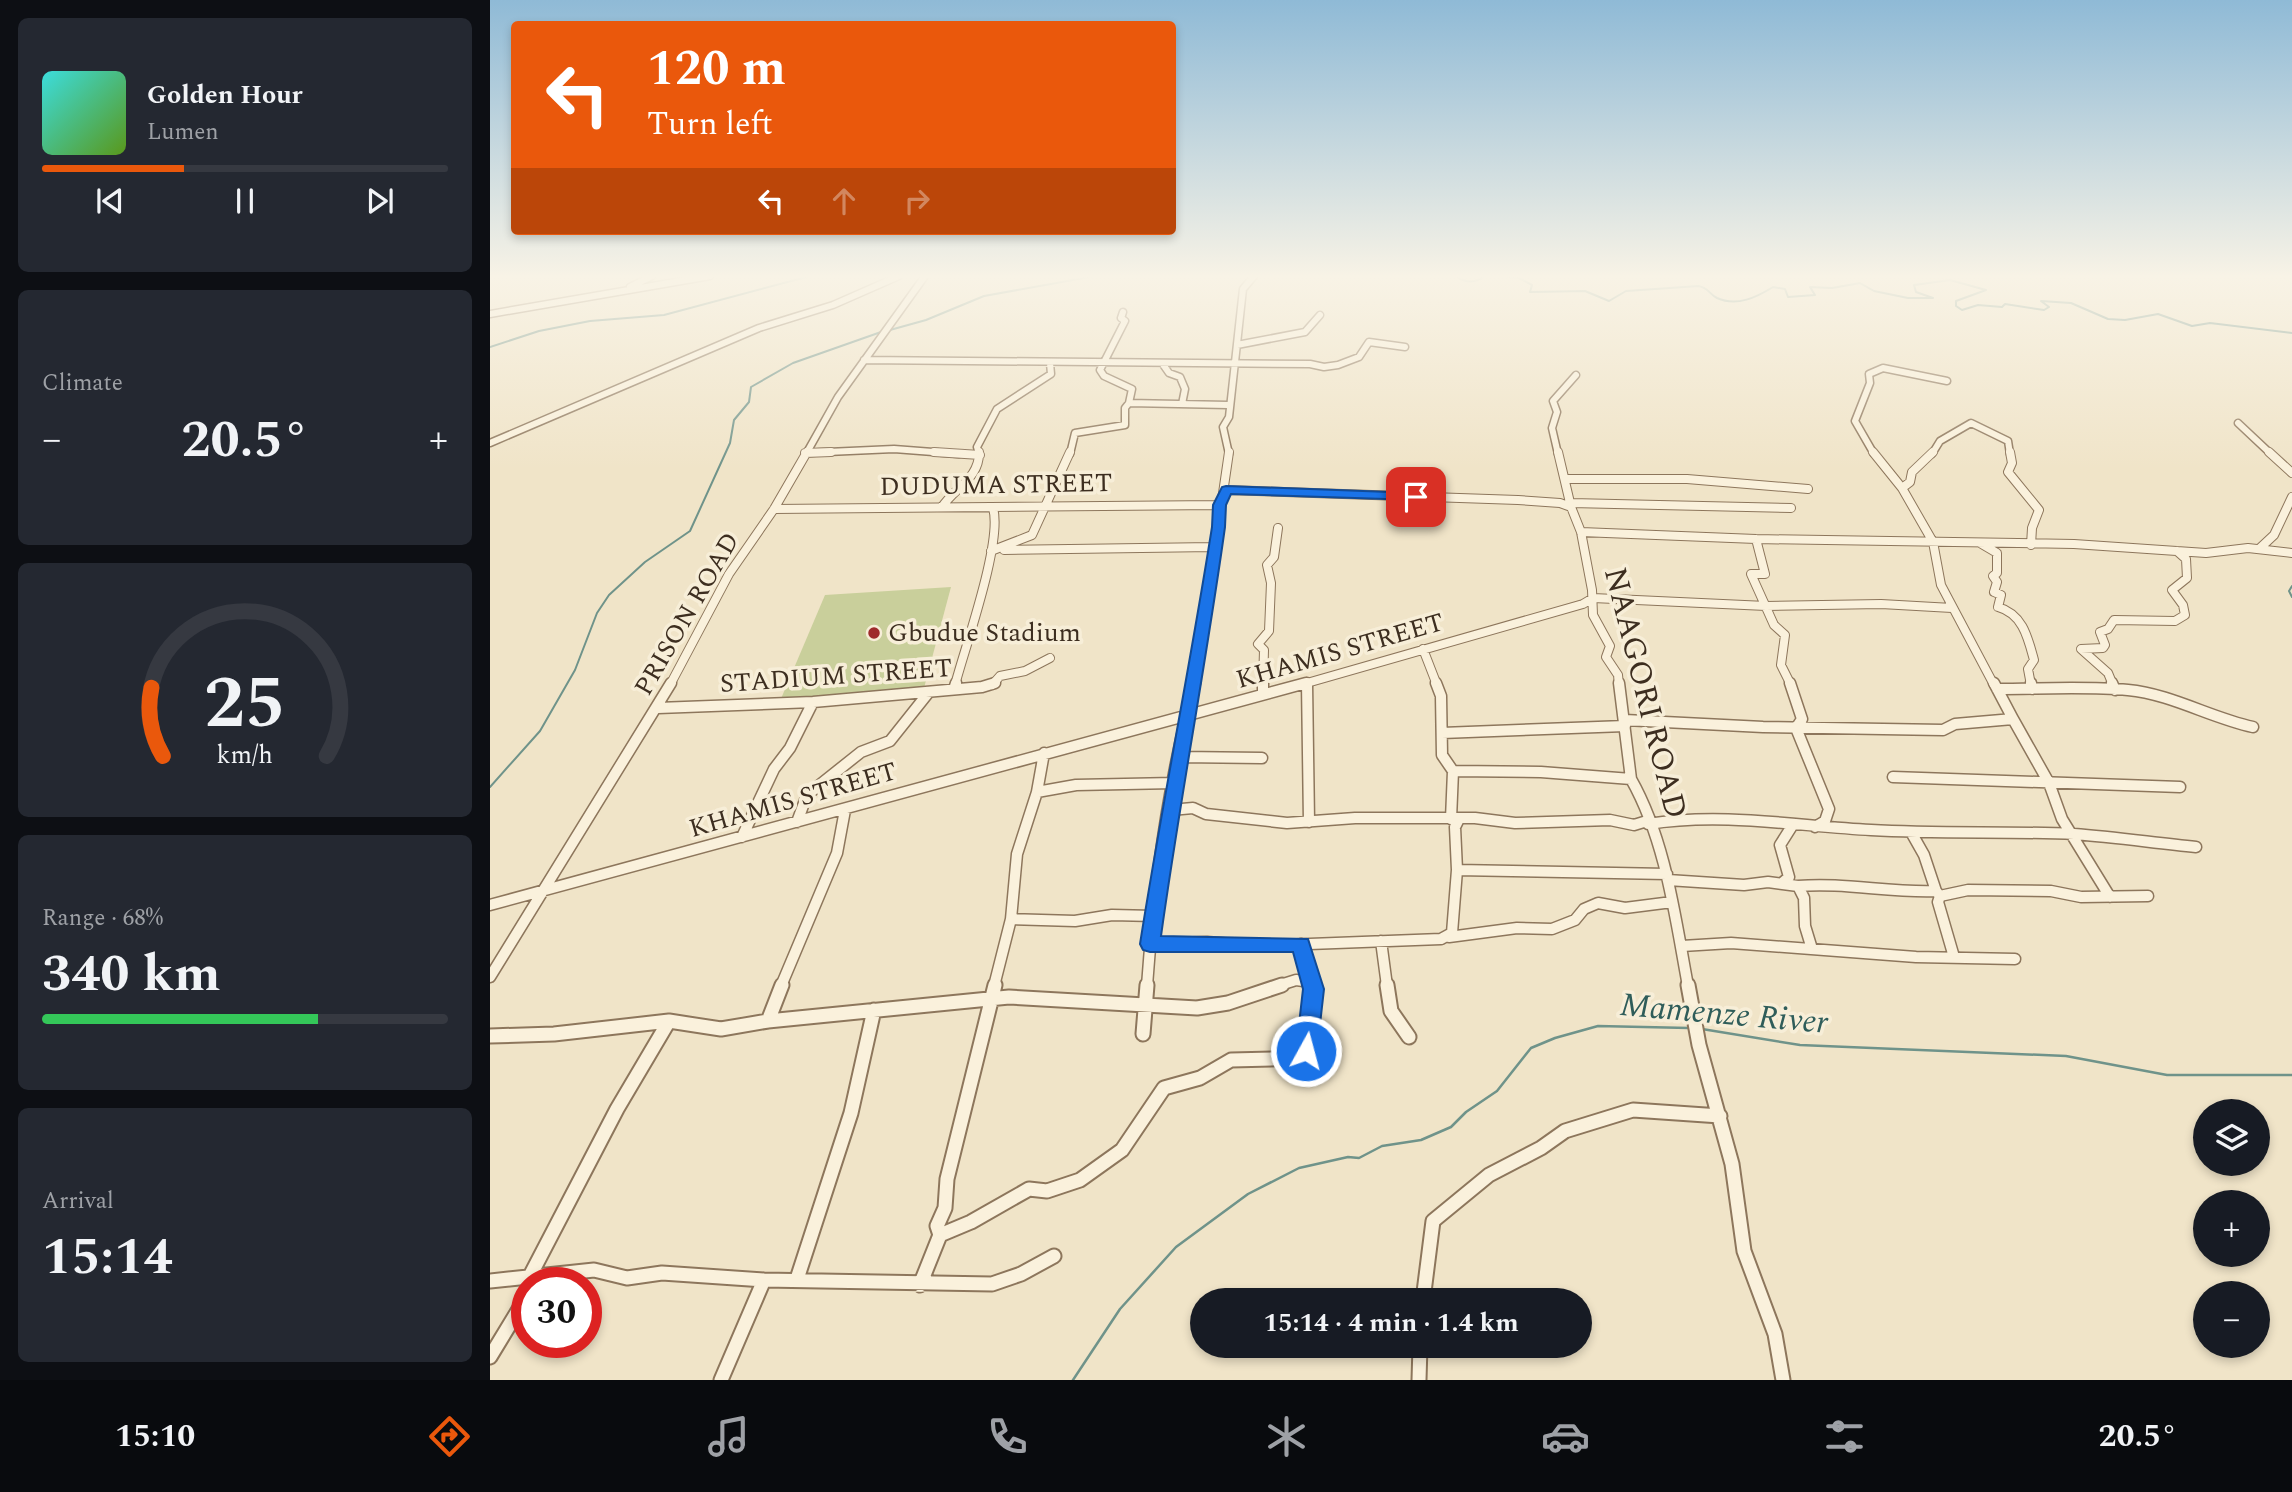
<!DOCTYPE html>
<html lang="en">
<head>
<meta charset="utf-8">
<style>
  :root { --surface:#171b24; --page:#242831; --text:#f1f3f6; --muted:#9ea1a6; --line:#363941; --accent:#ea580c }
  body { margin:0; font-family:Spectral,serif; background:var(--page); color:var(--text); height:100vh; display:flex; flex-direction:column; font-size:26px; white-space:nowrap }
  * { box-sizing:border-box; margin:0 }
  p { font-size:23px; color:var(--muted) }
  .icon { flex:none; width:38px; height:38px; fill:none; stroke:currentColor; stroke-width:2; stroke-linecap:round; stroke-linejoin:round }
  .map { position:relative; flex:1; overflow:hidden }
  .side { display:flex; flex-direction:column; gap:18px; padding:18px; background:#0d0f14; width:490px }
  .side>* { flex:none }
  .banner { position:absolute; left:21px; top:21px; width:665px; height:214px; border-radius:7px; box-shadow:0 4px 10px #0003; background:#ea580c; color:#fff; overflow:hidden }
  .controls { position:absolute; left:1703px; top:1099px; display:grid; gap:14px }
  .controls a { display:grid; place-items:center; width:77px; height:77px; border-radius:50%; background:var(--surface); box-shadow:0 4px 10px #0003; font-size:35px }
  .speed { position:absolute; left:21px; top:1267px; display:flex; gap:14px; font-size:35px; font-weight:700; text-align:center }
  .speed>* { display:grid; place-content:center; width:91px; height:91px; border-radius:50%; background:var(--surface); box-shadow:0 4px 10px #0003; line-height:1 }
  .speed .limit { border:10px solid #d22; background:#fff; color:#111 }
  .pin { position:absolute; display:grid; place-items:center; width:60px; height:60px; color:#fff; margin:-30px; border-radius:14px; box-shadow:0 4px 10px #0006 }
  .me { position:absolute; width:77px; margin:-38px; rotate:7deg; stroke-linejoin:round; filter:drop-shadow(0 0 5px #0008) }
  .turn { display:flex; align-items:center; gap:24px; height:147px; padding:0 21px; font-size:32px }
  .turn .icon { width:91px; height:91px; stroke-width:2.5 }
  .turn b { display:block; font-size:49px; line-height:60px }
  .lanes { display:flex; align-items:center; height:66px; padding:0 21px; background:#0003; justify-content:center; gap:35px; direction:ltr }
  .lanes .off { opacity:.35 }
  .big { font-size:52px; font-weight:700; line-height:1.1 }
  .side .card { flex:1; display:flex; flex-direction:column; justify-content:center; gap:10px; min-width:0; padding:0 24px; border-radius:10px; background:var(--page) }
  .side .dial { align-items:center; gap:0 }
  .dial svg { height:182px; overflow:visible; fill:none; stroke:var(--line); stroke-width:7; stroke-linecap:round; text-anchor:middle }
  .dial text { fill:var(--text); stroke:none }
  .song { display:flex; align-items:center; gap:21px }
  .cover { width:84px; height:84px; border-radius:10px; background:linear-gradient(135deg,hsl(180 70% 55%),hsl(90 70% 35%)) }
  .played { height:7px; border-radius:4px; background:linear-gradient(90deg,var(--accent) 35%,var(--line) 35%) }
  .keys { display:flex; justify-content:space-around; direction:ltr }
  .heat { display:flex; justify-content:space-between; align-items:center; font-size:38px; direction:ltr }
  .charge { height:10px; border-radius:5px; background:linear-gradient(90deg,#34c759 68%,var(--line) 0) }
  .trip { position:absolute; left:700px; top:1288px; width:402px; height:70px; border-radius:35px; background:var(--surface); box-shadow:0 4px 10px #0003; font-weight:700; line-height:70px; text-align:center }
  .tab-bar { display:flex; height:112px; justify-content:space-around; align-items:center; background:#090b0e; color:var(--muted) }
  .tab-bar .icon { width:49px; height:49px }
  .tab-bar .current { color:var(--accent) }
  .tab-bar b { font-size:32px; color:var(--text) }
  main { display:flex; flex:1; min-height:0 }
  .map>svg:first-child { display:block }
</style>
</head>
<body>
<main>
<section class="side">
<div class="card">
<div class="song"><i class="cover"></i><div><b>Golden Hour</b><p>Lumen</p></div></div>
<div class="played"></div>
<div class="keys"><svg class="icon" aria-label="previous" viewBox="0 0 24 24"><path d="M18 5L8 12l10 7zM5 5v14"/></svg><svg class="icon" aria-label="pause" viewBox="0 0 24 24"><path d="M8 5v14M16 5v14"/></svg><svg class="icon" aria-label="next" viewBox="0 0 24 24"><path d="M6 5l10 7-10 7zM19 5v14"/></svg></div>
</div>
<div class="card"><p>Climate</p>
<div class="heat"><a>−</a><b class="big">20.5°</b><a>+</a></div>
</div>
<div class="card dial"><svg viewBox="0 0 100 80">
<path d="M14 69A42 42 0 1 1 86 69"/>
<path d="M14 69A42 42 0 0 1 9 39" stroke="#ea580c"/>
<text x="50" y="56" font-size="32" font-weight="700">25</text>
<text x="50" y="72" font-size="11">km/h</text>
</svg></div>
<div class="card"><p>Range · 68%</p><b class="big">340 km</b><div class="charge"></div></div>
<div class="card"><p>Arrival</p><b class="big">15:14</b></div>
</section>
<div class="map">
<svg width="1802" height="1380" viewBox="0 0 1802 1380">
  <rect width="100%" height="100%" fill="#f0e4c8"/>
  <!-- green -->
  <path fill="#c9cf9b" d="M461,587L434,688L290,701L335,595Z"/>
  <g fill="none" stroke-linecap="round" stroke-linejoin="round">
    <!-- stream-far1 -->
    <path stroke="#6f938a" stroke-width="2" d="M611,276H665
      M841,276H959
      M966,276C976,284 985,283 995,276
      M1011,276L1029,278L1042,285L1040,292L1095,291L1119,301L1136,291L1208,286C1218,287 1219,294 1227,298C1247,307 1267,297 1283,287L1295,289L1298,297L1325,295L1320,287L1342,288L1370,283L1384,291L1418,298H1443L1426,292L1424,285L1460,280L1496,290L1466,301V306L1472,310L1488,305L1512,307L1515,304L1554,310L1559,307L1551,301L1581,303L1618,319L1635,320L1668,314L1702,326L1720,323L1802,333
      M400,330L436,320L494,296L605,276
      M0,347L49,331L100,321L174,315L320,276
      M1802,586L1799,591L1802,597
      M0,787L50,731L85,670L107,613L119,595L155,562L200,531L240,443L244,420L259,402L261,387L303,363L391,332"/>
    <!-- stream -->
    <path stroke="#6f938a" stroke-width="2.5" d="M1212,1029L1310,1045L1576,1056L1677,1075H1802
      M583,1380L630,1309L686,1247L758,1194L809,1168L858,1157L869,1158L892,1146L931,1140L961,1127L976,1112L1007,1091L1041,1048L1065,1038L1108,1026L1199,1028"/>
    <!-- minor-far3 casing -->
    <g stroke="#8d765c" stroke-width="9">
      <path id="minor-far3" d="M140,287L162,276
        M633,312L631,318L635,321L610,370L614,376L642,389L639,403L738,405
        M0,314L220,276
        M747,345L815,332L830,315
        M374,360L820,364L834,367L848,365L869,357L879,342L915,347
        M672,363L679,373L690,377L695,389L692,404
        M1748,423L1781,454
        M0,443L269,328L343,305L409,276
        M315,453L404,449L469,454
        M316,454L348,397L435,276
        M489,454L487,447L507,409L561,374L560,363
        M580,454L585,433L635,425V408L639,403
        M739,454L733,427L739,417L753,289L764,276
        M1068,454L1062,428L1067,412L1063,401L1086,375
        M1384,454L1365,421L1380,383L1379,374L1393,368L1457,381
        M1442,454L1450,441L1481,423L1518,441L1520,454"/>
    </g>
    <!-- minor-far2 casing -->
    <g stroke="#8d765c" stroke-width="10">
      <path id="minor-far2" d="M444,452L490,455
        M1068,452L1081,507L1091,532L1102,590L1103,615L1120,646L1116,657L1128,675L1129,685
        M1383,452L1412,488L1443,542L1451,585L1504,685
        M1520,452L1522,463L1518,472L1549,510L1542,528L1541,545
        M1779,452L1802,473
        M315,453L341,452
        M1075,479H1197L1318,489
        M1412,488L1420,482L1422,472L1443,452
        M736,490L1028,500L1070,503L1081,507
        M1081,503L1301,508
        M452,507C464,488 490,478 489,452
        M284,509L729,505
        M1091,532L1266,539L1584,544L1716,553L1758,548L1802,553
        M1266,539L1275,574H1261L1284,625L1295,635L1291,665L1301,685
        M1490,543L1507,553V573L1503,576L1507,582L1504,592L1511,595L1508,607C1533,614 1538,638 1544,660L1538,669L1541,685
        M1769,549L1784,535L1802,497
        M514,550L723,547
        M501,551L542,535L580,452
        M933,649L947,685
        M180,685L239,574L284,509L317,452
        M465,685C475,647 513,541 503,508
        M502,685L510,676L535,671L560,658
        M705,685L739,452
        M773,685L774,650L768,644L779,631L781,583L777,565L784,557L788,528
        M810,685L1093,604L1103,598L1276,606L1391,604L1462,608
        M1623,685L1618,673L1591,649L1613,648L1615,645L1610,632L1618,629L1624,620L1685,621L1695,615L1693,605L1682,590L1697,578L1696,559L1687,551"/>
    </g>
    <!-- minor-far1 casing -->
    <g stroke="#8d765c" stroke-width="13">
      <path id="minor-far1" d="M817,683L819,822
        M946,683L951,696L952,755L963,771L961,819
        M1129,683L1141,779C1176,841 1185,917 1198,986
        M1300,683L1312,719L1306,728L1339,809L1335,821L1325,827
        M1541,683L1542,689
        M1622,683L1625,690
        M464,689L466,683
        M1507,689C1550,689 1595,686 1638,690C1681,694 1721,718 1763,727
        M773,694V683
        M168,708L323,702L492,687L505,683
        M1523,719L1559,783L1572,819L1620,897
        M1135,720L1273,727L1453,730L1465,724L1523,719L1504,683
        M952,733L1135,726
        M691,757L772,758
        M963,771L1051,772L1141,779
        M1403,777L1690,787
        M547,792L586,785L684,783
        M681,810L703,808L716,814L797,823L865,818H985L1025,823L1120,820L1144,825L1157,821
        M307,822L317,795L371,752L400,741L439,692
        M1158,824C1232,812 1307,826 1381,830C1449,834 1517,831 1584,834C1625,837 1665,843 1706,847
        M1421,832L1434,855L1446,891
        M252,837L284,769L300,748L323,702
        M967,870L965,827L969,819
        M1178,880L1254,885L1278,882L1308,886L1314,898L1315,926L1322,949
        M1292,883L1299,877L1290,845L1302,826
        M1308,886C1354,882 1400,893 1446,891L1450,896L1448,902L1464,957
        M1450,896L1478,890L1561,891L1591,897L1658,896
        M0,905L816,683
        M521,919L585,921L622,915L664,916
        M959,937L1027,928L1062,929L1085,920L1094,909L1108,903L1135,908L1182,902
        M891,941L897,986
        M660,944L717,942L766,946L951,939L962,933L967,870L1177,874
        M811,944L823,986
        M1192,946L1241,943L1426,957L1525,959
        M0,977L181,683
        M291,986L347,853L355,810
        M504,986L521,919L527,854L547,792L554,753
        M657,986C664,888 679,777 705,683
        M787,986L806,980L821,982"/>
    </g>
    <!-- minor casing -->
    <g stroke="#8d765c" stroke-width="17">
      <path id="minor" d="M897,985L901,1011L919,1037
        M1198,985L1209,1045L1242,1164L1254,1251L1285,1334L1293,1380
        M278,1021L292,985
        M653,1034L657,985
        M0,1036L64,1034L179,1021L231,1029L278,1021L519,997L707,1008L738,1003L792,985
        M450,1235L481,1222L539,1189L557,1191L590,1180L632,1150L674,1088L710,1078L741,1060L816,1058L823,985
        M39,1278L127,1109L179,1021
        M307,1279L361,1113L384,1010
        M0,1281L104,1270L137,1278L172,1273L274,1280L502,1284L531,1274L564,1256
        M430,1285L450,1235L447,1226L455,1208L457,1179L505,985
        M933,1300L943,1221L999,1175L1051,1148L1075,1131L1143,1110L1230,1116
        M0,1357L37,1296
        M231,1380L274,1280
        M929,1380L930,1346"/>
    </g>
    <!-- minor-far3 -->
    <use href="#minor-far3" stroke="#faf1dc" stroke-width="6"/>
    <!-- minor-far2 -->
    <use href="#minor-far2" stroke="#faf1dc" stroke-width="8"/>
    <!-- minor-far1 -->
    <use href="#minor-far1" stroke="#faf1dc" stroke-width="10"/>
    <!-- minor -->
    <use href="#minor" stroke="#faf1dc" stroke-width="13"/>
  </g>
  <!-- sky -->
  <linearGradient id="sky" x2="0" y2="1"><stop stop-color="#8fbad6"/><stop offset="0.59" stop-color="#f8f3e6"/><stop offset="1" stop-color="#f8f3e6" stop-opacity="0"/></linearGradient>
  <rect width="1802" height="469" fill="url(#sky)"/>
  <!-- route -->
  <path fill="#1a73e8" stroke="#114b97" stroke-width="2" d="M736,486L926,493L932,497L926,500L741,494L736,505L735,527C716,664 690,799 671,936L818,939L834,989L827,1051L824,1057L816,1060L809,1057L806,1051L813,989L803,952H660L653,950L650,944C672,804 700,667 722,527L723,505L732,487Z"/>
  <!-- markers -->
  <circle fill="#9e2a2b" stroke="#f7eed8" stroke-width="2.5" cx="384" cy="633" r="7"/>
  <g text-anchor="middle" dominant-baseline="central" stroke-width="7" stroke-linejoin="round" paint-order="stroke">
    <!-- street labels -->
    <g font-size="26" fill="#3d2e20" stroke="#f7eed8">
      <text transform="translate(506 485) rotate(-1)">DUDUMA STREET</text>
      <text transform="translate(197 614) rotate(-60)">PRISON ROAD</text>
      <text transform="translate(850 651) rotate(-16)">KHAMIS STREET</text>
      <text transform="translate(346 676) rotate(-4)">STADIUM STREET</text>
      <text transform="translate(303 800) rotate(-16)">KHAMIS STREET</text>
    </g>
    <!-- poi labels -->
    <g font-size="26" fill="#3d2e20" stroke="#f7eed8" text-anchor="start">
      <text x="398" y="633">Gbudue Stadium</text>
    </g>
    <!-- near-street labels -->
    <g font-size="32" fill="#3d2e20" stroke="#f7eed8">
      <text transform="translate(1155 693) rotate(76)">NAAGORI ROAD</text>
    </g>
    <!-- near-water labels -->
    <g font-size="33" font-style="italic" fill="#2f5d5a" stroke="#f7eed8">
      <text transform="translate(1234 1014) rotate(5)">Mamenze River</text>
    </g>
  </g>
</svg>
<div class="controls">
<a><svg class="icon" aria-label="layers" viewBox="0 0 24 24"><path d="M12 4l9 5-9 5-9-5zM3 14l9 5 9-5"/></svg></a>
<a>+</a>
<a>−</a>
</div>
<div class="speed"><div class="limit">30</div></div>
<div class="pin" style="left:926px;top:497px;background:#d93025"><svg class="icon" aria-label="arrive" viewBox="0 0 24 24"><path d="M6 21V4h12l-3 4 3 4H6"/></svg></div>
<svg class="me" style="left:816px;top:1051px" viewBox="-20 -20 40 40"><circle r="17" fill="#1a73e8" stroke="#fff" stroke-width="3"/><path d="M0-11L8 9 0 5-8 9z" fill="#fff"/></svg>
<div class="trip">15:14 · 4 min · 1.4 km</div>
<div class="banner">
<div class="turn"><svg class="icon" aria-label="left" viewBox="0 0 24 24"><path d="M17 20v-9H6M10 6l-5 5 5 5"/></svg><div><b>120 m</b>Turn left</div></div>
<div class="lanes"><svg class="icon" aria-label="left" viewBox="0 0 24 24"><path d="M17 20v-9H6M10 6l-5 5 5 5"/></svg><svg class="icon off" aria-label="ahead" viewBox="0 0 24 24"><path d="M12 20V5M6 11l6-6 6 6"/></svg><svg class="icon off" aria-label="right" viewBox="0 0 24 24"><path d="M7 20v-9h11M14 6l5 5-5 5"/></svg></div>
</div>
</div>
</main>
<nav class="tab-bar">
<b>15:10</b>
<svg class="icon current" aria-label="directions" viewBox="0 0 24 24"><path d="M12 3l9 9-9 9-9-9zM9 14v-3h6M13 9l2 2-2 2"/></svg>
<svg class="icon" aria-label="music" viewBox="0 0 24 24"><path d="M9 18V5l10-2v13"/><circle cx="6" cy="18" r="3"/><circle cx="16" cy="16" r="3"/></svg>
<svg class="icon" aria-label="phone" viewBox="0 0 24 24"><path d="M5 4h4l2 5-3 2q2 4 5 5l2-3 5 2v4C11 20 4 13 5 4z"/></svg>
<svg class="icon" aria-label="climate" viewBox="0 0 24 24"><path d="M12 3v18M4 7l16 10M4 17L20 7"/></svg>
<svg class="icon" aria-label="car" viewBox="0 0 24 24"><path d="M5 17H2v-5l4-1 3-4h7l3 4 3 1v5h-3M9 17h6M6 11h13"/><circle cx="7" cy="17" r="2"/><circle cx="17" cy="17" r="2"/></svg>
<svg class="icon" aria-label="filters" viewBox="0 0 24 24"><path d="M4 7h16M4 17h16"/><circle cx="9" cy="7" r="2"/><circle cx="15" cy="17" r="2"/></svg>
<b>20.5°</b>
</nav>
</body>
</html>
